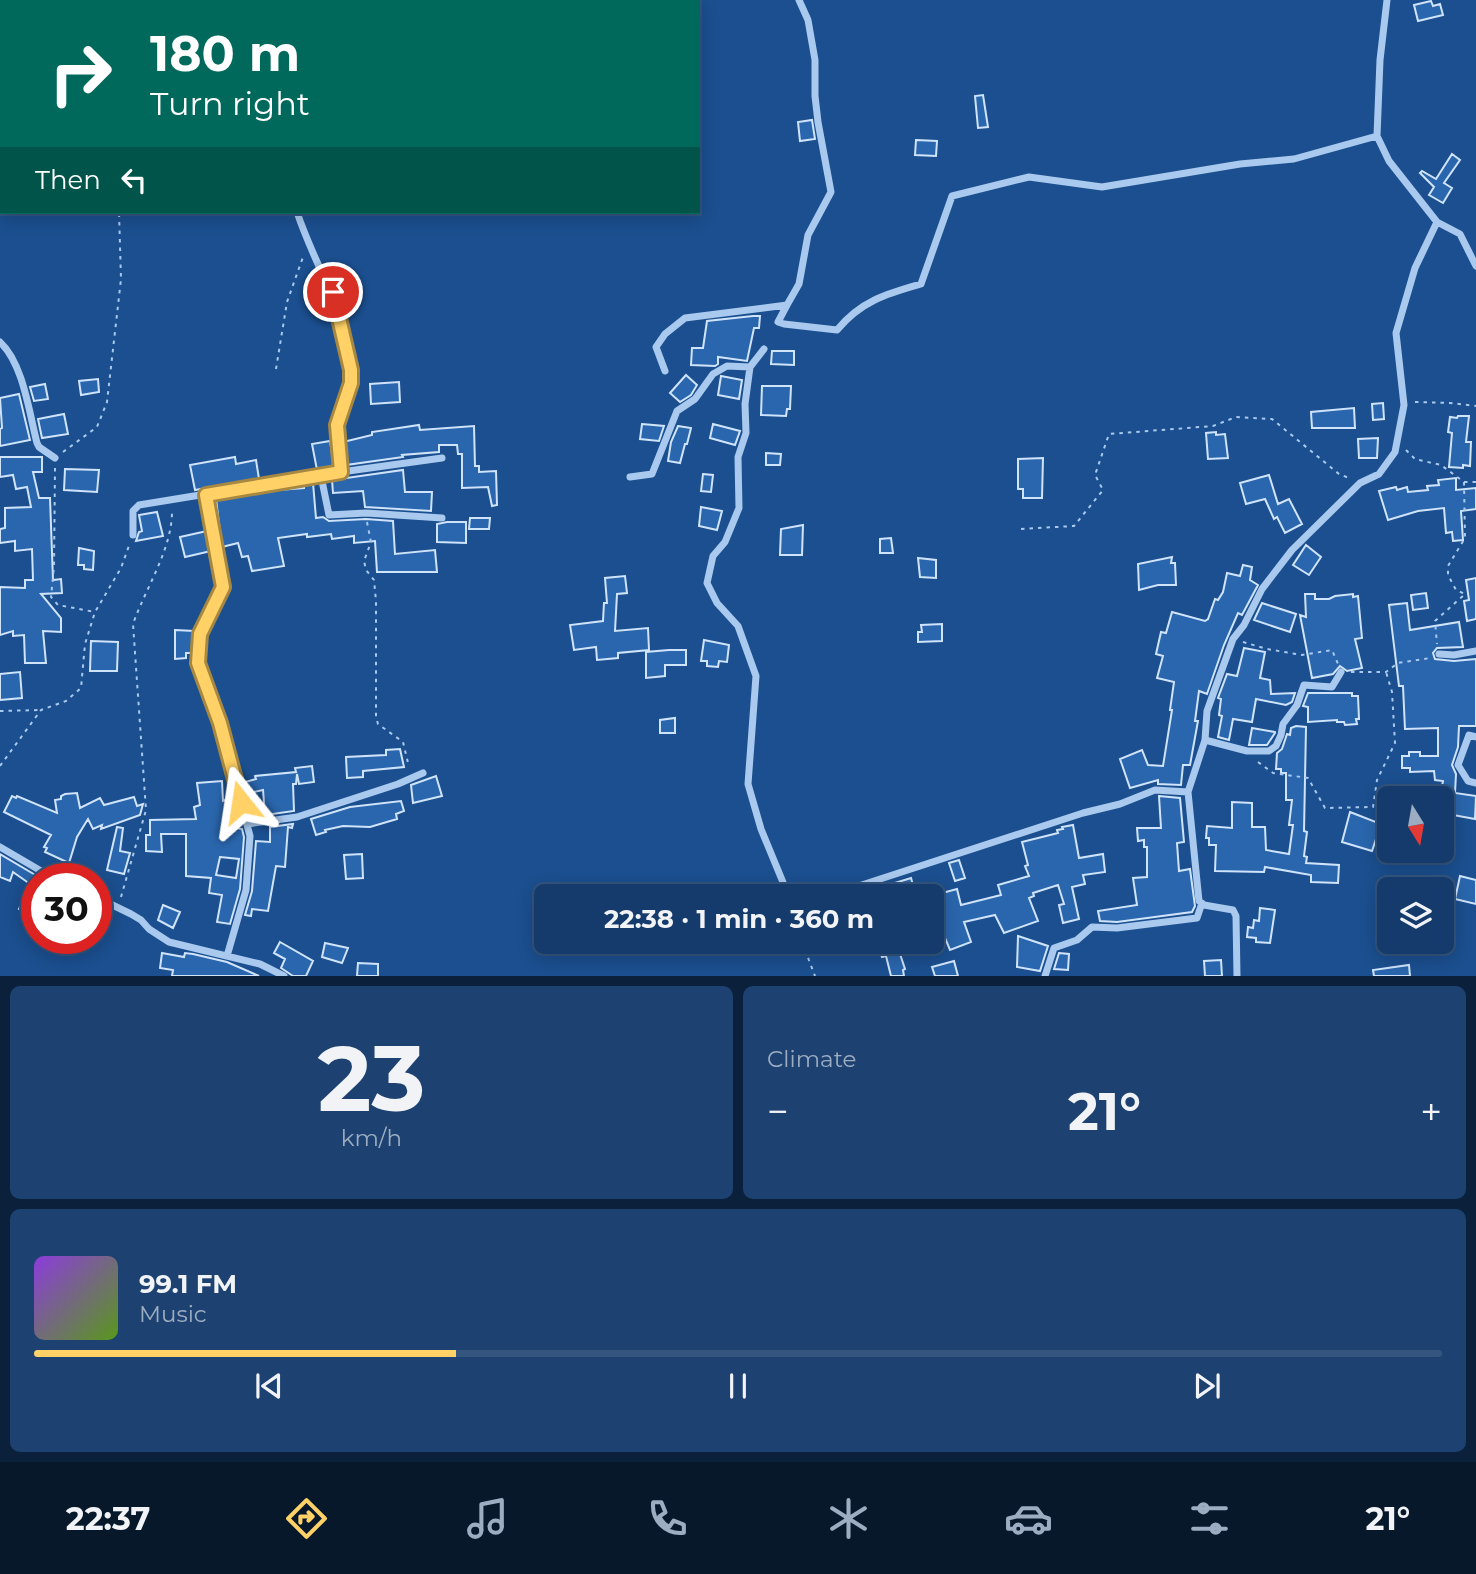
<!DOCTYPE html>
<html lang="en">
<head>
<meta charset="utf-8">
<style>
  :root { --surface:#143b6b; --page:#1d4271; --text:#f1f3f6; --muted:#9dadc1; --line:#33557e; --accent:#ffd166 }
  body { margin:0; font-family:Montserrat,sans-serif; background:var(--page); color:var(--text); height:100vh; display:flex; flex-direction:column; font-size:26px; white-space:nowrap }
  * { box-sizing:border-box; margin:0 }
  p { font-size:23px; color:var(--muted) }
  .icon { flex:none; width:38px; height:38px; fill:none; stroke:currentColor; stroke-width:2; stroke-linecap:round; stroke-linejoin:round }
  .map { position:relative; height:976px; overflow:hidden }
  .details { display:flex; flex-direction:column; gap:10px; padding:10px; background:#0b203b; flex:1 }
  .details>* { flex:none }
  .banner { position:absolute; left:0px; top:0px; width:700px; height:214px; box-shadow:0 4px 18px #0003,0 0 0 2px var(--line); background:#00695c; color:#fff; overflow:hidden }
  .needle { width:46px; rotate:169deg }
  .tools { position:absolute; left:1377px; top:786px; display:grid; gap:14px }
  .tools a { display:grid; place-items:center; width:77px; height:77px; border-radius:10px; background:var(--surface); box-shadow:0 4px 18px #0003,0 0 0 2px var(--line); font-size:35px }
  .speed { position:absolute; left:21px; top:863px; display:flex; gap:14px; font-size:35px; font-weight:700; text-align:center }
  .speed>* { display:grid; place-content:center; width:91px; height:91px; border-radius:50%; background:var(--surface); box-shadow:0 4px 18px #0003,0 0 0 2px var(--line); line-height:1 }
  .speed .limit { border:10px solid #d22; background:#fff; color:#111 }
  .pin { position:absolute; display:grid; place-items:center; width:60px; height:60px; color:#fff; margin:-30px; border:4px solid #fff; border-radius:50%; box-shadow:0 2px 7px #0007 }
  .me { position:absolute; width:77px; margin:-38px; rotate:345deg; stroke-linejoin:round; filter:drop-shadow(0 0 5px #0008) }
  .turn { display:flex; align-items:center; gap:24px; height:147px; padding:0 35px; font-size:32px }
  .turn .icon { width:91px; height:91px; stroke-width:2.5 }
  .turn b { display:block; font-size:49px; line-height:60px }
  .then { display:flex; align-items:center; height:66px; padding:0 35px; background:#0003; gap:14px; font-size:26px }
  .big { font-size:52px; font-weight:700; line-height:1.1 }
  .details .widget { flex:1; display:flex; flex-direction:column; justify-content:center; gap:10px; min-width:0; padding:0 24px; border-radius:10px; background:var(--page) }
  .details .dial { align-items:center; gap:0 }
  .dial b { font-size:91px; line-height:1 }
  .song { display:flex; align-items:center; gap:21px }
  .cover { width:84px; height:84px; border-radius:10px; background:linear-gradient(135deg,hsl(270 70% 55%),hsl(90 70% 35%)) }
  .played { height:7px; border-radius:4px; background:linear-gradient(90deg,var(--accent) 30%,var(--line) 30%) }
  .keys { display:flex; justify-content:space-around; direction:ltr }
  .heat { display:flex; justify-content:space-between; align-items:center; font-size:38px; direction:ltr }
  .details .tiles { flex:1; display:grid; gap:10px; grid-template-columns:1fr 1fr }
  .widget:last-child { grid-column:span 2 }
  .trip { position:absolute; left:534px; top:884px; width:410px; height:70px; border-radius:10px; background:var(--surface); box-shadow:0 4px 18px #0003,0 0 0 2px var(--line); font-weight:700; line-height:70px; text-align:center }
  .tabs { display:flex; height:112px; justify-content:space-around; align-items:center; background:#08182b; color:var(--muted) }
  .tabs .icon { width:49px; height:49px }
  .tabs .selected { color:var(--accent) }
  .tabs b { font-size:32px; color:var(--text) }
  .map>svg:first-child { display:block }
</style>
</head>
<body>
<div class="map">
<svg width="1476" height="976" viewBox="0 0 1476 976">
  <rect width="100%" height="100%" fill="#1b4f8f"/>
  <!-- building -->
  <path fill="#2a66ad" stroke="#cfe3fa" stroke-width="2" fill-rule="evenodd" d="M1431,1L1433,6L1440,4L1443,15L1418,21L1414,5Z
    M983,95L988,127L978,128L975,96Z
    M812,120L815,139L800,141L798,122Z
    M916,140L937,141L936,156L915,155Z
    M1452,154L1460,160L1444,183L1452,188L1443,203L1429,195L1434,187L1420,173L1422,171L1436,179Z
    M753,316H760L759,328H754L747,361L718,357V364L715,366L691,365L692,348H703L707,321Z
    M772,351H794V365L771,364Z
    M686,375L697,385L691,395L680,402L670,393Z
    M721,376L742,380L739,399L718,395Z
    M98,379L99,392L81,395L79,381Z
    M399,382L400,402L371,404L370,384Z
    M45,384L48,399L34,401L30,387Z
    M762,386H791L790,409H787L786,416L761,415Z
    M19,394L30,440L0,446V429L2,428L0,398Z
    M1383,403L1384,419L1373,420L1372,404Z
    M1354,408L1355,428H1312L1311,412Z
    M64,414L68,434L42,438L38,419Z
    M1458,416H1469L1466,442H1471L1470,466L1463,465V468L1449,467L1452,433L1448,432L1450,417L1457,418Z
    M642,424L664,426L659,441L640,439Z
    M713,424L740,431L735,445L710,438Z
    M419,425L420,430L474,426L475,466H479V472L496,471L497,505L492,506L488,487L462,488V454H458L457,445H439V452L402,455L403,457L346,465L343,442L372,435V432Z
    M678,426L691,428L687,444H685L680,463L668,461L671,442Z
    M1216,432V435L1225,434L1228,458L1208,459L1206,433Z
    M1378,438L1377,458H1359L1358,439Z
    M330,441L334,467L317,470L312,444Z
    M766,453L781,454L780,465H766Z
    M0,457H42V472H33L39,498H50L53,580L61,579L62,593L41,594L61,618V632L43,631L46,663H25L24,635L13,636V631L0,635V587L25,588V580H33L32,549L15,551V541L0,543V529L5,528V508L31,507L27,487L16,489L13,475L0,477Z
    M235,457L236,464L256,460L259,479L195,490L190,465Z
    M1043,458L1042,498H1023V489H1018V459Z
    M65,469L99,470L97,492L64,490Z
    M403,470L405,492H432L431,511L365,507L363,491L333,493L332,480Z
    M703,474L713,475L711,492L701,491Z
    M1269,475L1278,504L1289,499L1302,524L1285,533L1277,517L1274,519L1265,499L1246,504L1240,483Z
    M1456,478V490L1476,488V509L1461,511L1463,540L1453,541L1452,532L1446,533L1444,508L1418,511L1388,520L1379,491L1396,487L1397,490L1407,487L1408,492L1428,490L1427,486L1439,485L1438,480Z
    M313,483L316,518L323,517L329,521L366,519L393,521L395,554L435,550L437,572H377L375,541L354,543V536L332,539L331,534L307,537V534L278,538L284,566L252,571L248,556L242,557L238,543L222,547L216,499L264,491L304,488V484Z
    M701,507L722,511L717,530L699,526Z
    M157,512L163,536L136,541L139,532L142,531L139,515Z
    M470,518H490L489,529H469Z
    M447,522H466V543L437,542V524Z
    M803,525L802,555H780L781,529Z
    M207,531L211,551L185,557L180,537Z
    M891,538L893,553H880V539Z
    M1306,545L1321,557L1309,575L1293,565Z
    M79,548L94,551L93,570L84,569V565H78Z
    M1172,557L1171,563H1175L1176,585H1158L1139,590L1138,564Z
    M918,558L936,560V578L920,577Z
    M1243,565L1252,567L1250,580L1258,585L1242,615L1238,613L1224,645L1207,694L1199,691L1195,721H1198L1190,765H1183L1181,785L1158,784V780L1130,788L1120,759L1142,750L1148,765L1163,766L1172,710H1170L1174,682L1157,678L1163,656L1156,654L1161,632L1166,633L1172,612L1205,621L1208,619L1215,599L1218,600L1223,592L1227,573L1240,576Z
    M625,576L627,593L617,594L615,631L648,628L649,650L618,653V658L597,660L596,647L574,650L570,625L603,621L604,603H607L605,578Z
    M1476,578V619L1467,621L1464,601L1469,600L1466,580Z
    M1426,593L1428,608L1413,610L1411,595Z
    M1305,594H1315V599H1329L1335,596L1353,594V597L1358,596L1362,638L1355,639L1362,668L1347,671L1340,666L1333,674L1312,678L1300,615L1306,617Z
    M1262,603L1296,614L1290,632L1254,620Z
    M1407,603L1410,630L1459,622L1463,647L1437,648L1433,653L1435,659L1454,661L1476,659V726H1459L1458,747L1452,765L1456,774L1455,793L1476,796L1475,819L1442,813L1440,796L1443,781L1435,780L1434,771L1410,772V768H1402V756H1409V752H1420V756H1438V728L1405,729L1403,686H1399L1389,605Z
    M942,624V641L918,642V632H922L921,625Z
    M175,630L194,631L192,653H186V658L175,659Z
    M704,640L729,645L727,662L719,661L718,667L707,666V661H701Z
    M91,641L118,642L117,671H90Z
    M1244,648L1265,652L1260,678L1270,680L1271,694L1295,693L1292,702L1286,705L1256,699L1252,722L1233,719L1229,740L1218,737L1222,716L1219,715L1221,699L1218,698L1227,674L1237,676Z
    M669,650H686V665H665V676L646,678V652Z
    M20,672L22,698L0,700V674Z
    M1308,693H1352V696H1358L1359,719H1356L1357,724L1345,725L1344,722H1337V720L1308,722V707L1303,706Z
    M675,718V733H660V720Z
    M1296,726L1306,727L1304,831L1307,832L1304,856L1307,857L1306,863L1339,865L1338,883L1311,882V875L1265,867L1264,872L1215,871L1216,845H1209V838H1206L1207,826L1232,828V802L1252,803V827H1265L1266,850L1289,854L1293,825H1289L1292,800H1286V773H1281V769H1276L1277,753L1282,749L1287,734L1290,735L1291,728Z
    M1252,728L1275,732V733L1267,745H1249Z
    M400,749L404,767L363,771V777L347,778L346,757L386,755V750Z
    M312,766L314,782L299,784L297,774L296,784H293L294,811L265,815L263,790L245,794L242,783L256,779L255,776L296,772L295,768Z
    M436,776L442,796L413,803L411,785Z
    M222,781L223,801L232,798L237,828L242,829L244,837L240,889L230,924L217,922L222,895L209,893L211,878L186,876V834H161L162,852L146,851V835H150V820L196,819L194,807L200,805L197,783ZM220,857L239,859L236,878L216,875Z
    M77,793L80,808L100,798L104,805L134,797L137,806L143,804L140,815L101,829L102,825L93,829L88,819L77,837L69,863L45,852L47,848L44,847L51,835L4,812L12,796L16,798L17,796L57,813L55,800L61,799V796L65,794Z
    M1159,796L1180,798L1184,842L1177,843L1179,871L1190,869L1195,906L1192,912L1117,922L1100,921L1098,911L1137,905L1133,878L1147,877V847H1144V840L1138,841L1137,828H1161Z
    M401,801L404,811L396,814L397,819L370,827L343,826L325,830L326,832L316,835L311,819L350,807Z
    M1350,812L1381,824L1372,851L1342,842Z
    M293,824L292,828L288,827L285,867L276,866L268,911L252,909L251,916L245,915L252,891L256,841L270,842V827Z
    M1073,825L1079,858L1103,854L1105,872L1083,875L1085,884L1072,887L1079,919L1063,923L1059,905L1064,904L1058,885L1033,893L1034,896L1029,898L1038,921L1004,933L995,915L964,922L971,942L950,950L943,933L931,937V896L957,889L961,905L1001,895L998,885L1029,876L1025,866L1028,865L1022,842L1058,833L1057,830L1063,829L1062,827Z
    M117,827L123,828L120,851L130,853L124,874L107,870Z
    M0,854L37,876V917L19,909L30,884L13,872L10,881L0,877Z
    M362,854L363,878L346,879L344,855Z
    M959,860L965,878L955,881L949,863Z
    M1460,876L1476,880V904L1455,899Z
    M911,878L916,896H899L895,883Z
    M163,905L180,912L173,928L158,920Z
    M1260,908L1275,910L1270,943L1256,942V938L1247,937L1248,927L1253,928L1254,920L1259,921Z
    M1018,936L1048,946L1040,971L1017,967Z
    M280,942L313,961L306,976H293L281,968L285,959L274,953Z
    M876,942H896L905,969L903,970L904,976H891L886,956L882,957Z
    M325,943L348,948L342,963L322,957Z
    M162,953L184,957L185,953L193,954L227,962L259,976H172L173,970L160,968Z
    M1059,953L1069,954L1068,970L1054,969Z
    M1221,960L1222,976H1205L1204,961Z
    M954,961L958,976H935L932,967Z
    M358,963L378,964V976H357Z
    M1409,965L1410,976H1374L1373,970Z"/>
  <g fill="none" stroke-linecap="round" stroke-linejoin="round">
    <!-- path -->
    <path stroke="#a9c9ee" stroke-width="2" stroke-dasharray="3.5 5" stroke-linecap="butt" d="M276,369L287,302L303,257
      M1415,402L1450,403L1476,406
      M1406,450L1415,459L1441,465L1464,482L1465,538L1448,566V575L1456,590L1465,594L1435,621L1437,644
      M63,452L97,427L107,402L121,279L119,212
      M55,468L54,567L51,597L58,605L95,612
      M1464,482H1476
      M367,522L371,542L364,561L366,570L374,580L376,601V717L378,724L403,742L409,767
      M1021,529L1074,526L1103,490L1095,475L1109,434L1213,426L1236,417L1272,419L1339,474L1349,478
      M1243,642L1267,649L1302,655L1332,650L1338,664
      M1351,672H1386L1398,663L1430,658
      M0,711L41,710
      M1258,762L1273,773L1308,778L1325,808L1373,807L1377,780L1395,743L1392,692L1386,672
      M0,766L41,710L66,701L81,688L85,644L95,612L121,568L130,543
      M121,897L146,810L133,624C146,587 173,548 172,509
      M802,942L815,976"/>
    <!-- minor -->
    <path stroke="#a9c9ee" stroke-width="7" d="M1387,0L1380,60L1377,136L1389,161L1437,222
      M219,2V0
      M297,212C315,267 348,313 351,373C352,390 341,403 338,419C335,436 339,455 341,472L442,458
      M787,305L778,322L784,324L837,330C861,301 886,294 921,284L952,196L1029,177L1102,187L1240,164L1294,159L1377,136
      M0,342C23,363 29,412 37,443L39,447L55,458
      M764,349L750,367L745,404L746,433L738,457L739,508L725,542L713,556L707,583L717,603L738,626L756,676L748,784L761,829L787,892L796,896
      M665,371L656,347L665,334L685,318L787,305L799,284L808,235L831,192L818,122L815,96V60L808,20L799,0
      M321,476L329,515L366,513L442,518
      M630,477L652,474L677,411L695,399L713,374L727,366L750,367
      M206,495L223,582V587L199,634L198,663L220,723L250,836L246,890L227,956
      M133,535V511L139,505L341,472
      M1439,654L1454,655L1476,651
      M1476,737L1469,735L1458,765L1468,781L1476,783
      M1205,740L1247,751H1269L1276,746L1281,735L1283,724L1297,705L1304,685L1332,687L1341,672
      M247,824L297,817L398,784L423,773
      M0,847L53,878
      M828,896L1083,813L1120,804L1155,790L1188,792
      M96,897L131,914L141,920L149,929L169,942L260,964L284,976
      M1045,976L1054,948L1077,940L1092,927L1117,928L1197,918L1202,903
      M1237,976L1236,916L1233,910L1204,905L1199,901L1188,792L1205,740L1207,711L1233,639L1244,625L1262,589L1292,550L1360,483L1379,474L1395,452L1404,405L1396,333L1415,268L1437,222L1460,234L1476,266"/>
  </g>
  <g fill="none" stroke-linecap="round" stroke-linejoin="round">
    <!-- route casing -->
    <g stroke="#a68842" stroke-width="18">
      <path id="route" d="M241,802L220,723L198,663L200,634L223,587L206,495L341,472L337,425L351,383V370L333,292"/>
    </g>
    <!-- route -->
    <use href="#route" stroke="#ffd166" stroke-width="12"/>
  </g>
</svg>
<div class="tools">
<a><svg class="needle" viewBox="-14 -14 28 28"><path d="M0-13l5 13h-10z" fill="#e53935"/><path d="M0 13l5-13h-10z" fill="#9dadc1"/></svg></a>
<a><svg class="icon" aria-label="layers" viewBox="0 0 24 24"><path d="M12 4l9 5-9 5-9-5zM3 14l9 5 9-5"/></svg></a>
</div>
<div class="speed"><div class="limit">30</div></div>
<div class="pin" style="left:333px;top:292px;background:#d93025"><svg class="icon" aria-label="arrive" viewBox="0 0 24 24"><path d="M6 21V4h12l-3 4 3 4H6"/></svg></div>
<svg class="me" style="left:241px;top:802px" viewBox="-20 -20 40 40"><path d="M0-17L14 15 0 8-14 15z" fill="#ffd166" stroke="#fff" stroke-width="4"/></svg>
<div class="trip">22:38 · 1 min · 360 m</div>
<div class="banner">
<div class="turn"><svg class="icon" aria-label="right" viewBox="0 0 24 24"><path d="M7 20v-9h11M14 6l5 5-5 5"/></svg><div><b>180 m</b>Turn right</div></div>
<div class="then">Then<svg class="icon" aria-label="left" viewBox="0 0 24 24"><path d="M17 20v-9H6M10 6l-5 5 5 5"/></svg></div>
</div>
</div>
<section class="details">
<div class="tiles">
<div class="widget dial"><b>23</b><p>km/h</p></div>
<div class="widget"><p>Climate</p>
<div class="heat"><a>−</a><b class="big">21°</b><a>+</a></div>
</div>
<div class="widget">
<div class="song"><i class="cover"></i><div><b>99.1 FM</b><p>Music</p></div></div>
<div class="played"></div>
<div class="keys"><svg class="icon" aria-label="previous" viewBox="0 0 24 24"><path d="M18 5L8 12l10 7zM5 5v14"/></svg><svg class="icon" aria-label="pause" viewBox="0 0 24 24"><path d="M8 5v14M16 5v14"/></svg><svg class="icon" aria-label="next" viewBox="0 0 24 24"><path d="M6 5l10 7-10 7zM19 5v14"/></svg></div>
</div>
</div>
</section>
<nav class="tabs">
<b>22:37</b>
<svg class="icon selected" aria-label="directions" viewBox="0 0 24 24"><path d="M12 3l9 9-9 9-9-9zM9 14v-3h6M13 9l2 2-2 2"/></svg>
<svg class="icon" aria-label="music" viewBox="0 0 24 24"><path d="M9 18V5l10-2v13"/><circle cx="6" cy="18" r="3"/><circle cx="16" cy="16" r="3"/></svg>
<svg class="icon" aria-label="phone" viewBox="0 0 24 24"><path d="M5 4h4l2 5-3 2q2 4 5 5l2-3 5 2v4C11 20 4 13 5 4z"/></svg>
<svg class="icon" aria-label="climate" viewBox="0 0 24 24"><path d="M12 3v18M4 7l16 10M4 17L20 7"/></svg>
<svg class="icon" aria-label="car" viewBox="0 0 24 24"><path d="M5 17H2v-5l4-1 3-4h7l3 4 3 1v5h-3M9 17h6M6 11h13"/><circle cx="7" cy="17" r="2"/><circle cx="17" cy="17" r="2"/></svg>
<svg class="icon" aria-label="filters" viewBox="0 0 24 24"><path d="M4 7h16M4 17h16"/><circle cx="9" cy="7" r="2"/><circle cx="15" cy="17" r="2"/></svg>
<b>21°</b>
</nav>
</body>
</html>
